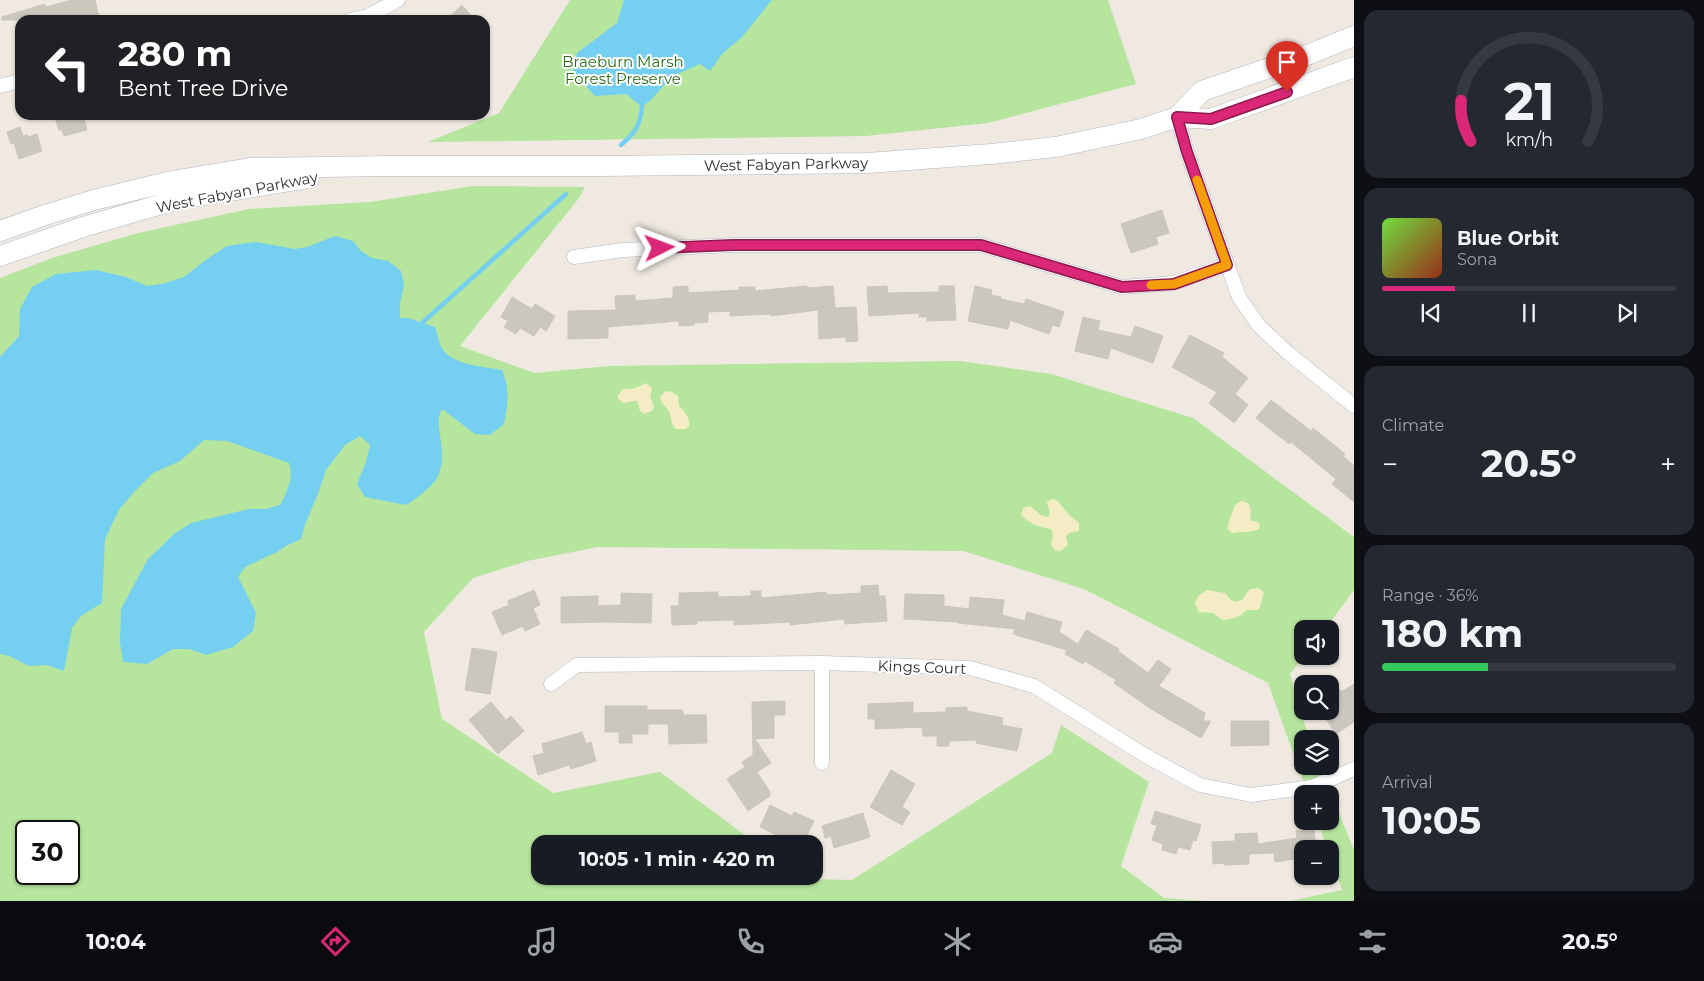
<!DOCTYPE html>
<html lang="en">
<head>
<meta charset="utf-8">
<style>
  :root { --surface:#171b24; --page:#242831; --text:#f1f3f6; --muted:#9ea1a6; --line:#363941; --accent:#db2777 }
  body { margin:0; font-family:Montserrat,sans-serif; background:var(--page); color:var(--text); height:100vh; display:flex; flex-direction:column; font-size:19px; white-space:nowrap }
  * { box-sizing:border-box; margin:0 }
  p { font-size:16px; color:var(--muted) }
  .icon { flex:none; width:28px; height:28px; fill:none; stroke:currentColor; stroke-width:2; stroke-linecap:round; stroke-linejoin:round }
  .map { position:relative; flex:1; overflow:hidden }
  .details { display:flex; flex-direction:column; gap:10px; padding:10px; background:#0d0f14; width:350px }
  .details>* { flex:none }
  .guide { position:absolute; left:15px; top:15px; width:475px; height:105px; border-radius:15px; box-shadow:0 1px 4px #0004; background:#202124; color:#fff; overflow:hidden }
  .tools { position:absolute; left:1294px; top:620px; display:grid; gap:10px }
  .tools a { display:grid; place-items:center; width:45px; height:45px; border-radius:10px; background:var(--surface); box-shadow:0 1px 4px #0004; font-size:25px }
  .speed { position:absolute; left:15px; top:820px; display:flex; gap:10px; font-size:25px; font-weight:700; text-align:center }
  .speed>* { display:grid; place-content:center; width:65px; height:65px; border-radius:50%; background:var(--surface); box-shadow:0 1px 4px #0004; line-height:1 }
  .speed .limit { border:2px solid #111; border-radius:8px; background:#fff; color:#111 }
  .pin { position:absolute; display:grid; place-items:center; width:42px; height:42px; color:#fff; margin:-51px -21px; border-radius:50% 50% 50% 0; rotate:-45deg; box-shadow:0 0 5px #0007 }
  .pin .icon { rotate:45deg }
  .me { position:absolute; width:55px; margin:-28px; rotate:87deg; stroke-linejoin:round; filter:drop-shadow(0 0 4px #0008) }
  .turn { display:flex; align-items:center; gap:18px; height:105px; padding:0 20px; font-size:22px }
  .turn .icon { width:65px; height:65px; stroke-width:2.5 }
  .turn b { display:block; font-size:35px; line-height:42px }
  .big { font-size:38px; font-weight:700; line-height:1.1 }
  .details .card { flex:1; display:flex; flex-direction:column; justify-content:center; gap:8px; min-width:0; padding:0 18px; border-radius:15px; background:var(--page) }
  .details .dial { align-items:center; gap:0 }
  .dial svg { height:130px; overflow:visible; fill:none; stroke:var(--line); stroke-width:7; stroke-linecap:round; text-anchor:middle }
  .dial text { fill:var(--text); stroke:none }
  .song { display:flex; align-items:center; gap:15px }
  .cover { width:60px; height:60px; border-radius:8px; background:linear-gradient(135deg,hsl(100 70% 55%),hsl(10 70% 35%)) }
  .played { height:5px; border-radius:2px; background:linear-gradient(90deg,var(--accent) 25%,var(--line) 25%) }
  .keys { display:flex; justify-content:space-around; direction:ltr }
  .heat { display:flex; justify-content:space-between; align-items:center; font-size:28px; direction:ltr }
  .charge { height:8px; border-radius:4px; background:linear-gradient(90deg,#34c759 36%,var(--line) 0) }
  .trip { position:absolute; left:531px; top:835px; width:292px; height:50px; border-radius:15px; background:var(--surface); box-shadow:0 1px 4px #0004; font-weight:700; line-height:50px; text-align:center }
  .menu { display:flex; height:80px; justify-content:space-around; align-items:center; background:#090b0e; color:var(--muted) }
  .menu .icon { width:35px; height:35px }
  .menu .selected { color:var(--accent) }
  .menu b { font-size:22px; color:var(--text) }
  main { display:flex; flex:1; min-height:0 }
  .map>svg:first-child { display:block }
</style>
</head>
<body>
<main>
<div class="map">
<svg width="1354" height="901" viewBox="0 0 1354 901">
  <rect width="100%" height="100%" fill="#efe9e1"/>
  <!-- green -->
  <path fill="#b6e59e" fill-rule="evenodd" d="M570,0H1108L1136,84L988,123L866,136L428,142L499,113Z
    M473,186L585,187L579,198L460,346L534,373L610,366L960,361L1051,374L1193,418L1354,537V590L1325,629H1302L1304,656L1290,674L1309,739H1302V766H1320L1354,850V901H1290L1342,890L1330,856V849H1327L1318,821H1330V794H1308L1268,683L1084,589L963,551L598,547L527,561L473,578L424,632L442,719L553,793L660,772L757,844H540V876H801L806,879L852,880L1052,753L1061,725L1149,782L1121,866L1164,898L1205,901H0V278L52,258L138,233L249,209L370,202ZM26,831H69V874H26Z"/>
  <!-- sand -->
  <path fill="#f3ecc5" d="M646,383L652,388L650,397L654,406L652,411L644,414L640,411L637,401L623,403L618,399V395L623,389H633Z
    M670,391L678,396L679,406C685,412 690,417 689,426L686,429H676C671,425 672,421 670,414C668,407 661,405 660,397L665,392Z
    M1051,499L1057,500L1069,515L1079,523V531L1069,533L1066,536L1068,545L1061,551L1055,550L1051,545L1053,535L1051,529C1041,528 1028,523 1021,515L1023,508L1030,506L1042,516L1048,517L1050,514L1047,502Z
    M1241,501C1253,502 1251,511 1250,520L1258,522L1260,525L1259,529C1251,533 1242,531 1233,533L1228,530C1227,522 1233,514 1235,505Z
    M1258,588L1264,592L1260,608L1257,610H1247L1238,617L1225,620L1221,619L1213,613L1199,612L1195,604C1196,597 1200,594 1207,590L1225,593L1231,600L1236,602L1242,600L1250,589Z"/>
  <!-- water -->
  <path fill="#75cff0" d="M624,0H772L742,37L723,53L710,71L700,64L671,77L652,99L642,107L626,94L595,96L573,72L577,53L617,23Z
    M335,236L353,241L361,251L372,258L388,261L401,271L404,285L400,304V318H408L435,327C438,334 439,345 443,350C454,365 485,367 502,370C510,389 508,403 504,424L490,435L475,434L442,409C437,418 439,425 440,435C446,476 438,483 406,505L365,497L357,484L366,462L370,445L360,436L345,445L326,470L319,491L305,525L301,539L286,546L277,552L245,567L238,577L256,613L253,631L233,647L206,655L189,649H173L147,664L123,662L120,642L121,609L148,559L174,534L191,523L249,509H266L280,505C287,492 294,478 289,463L227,441L204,440L180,461L153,473L133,493L119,510L105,539L102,603L81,616L72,628L64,671L47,665L29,666L9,656L0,654V357L19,336L20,309L32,287L56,274L96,270L126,277L147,286L162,284L184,277L207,259L227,246L255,242L295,249L307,247Z"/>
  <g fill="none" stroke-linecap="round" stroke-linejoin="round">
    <!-- stream -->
    <path stroke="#75cff0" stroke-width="4.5" d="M621,145C635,133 640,126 642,107
      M422,323L566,194"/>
  </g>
  <!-- building -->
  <path fill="#cbc7bf" stroke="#cbc5ba" d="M72,0H95L99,17L88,20L86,16L72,20H2V17L45,4V7Z
    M462,5L475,20H446Z
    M54,115H83L87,130L64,136L62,130H59Z
    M20,127L23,136L27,135L28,137L37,134L42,151L19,159L14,143L11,144L7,132Z
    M1162,210L1169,233L1156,237L1158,244L1131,253L1121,224Z
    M688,286V293L739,290V287H755V291L807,286V288L833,286L835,308L856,307L858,341L846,342V337L819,339L818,310L771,316V314L730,316V311L708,312V322L694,323V325L679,326V321L608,327V338L568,339V311L616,310L615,296L635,295V301L673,298V287Z
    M887,286L888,293L939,292V286H954L956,320L927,321V317H919V313L869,316L867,287Z
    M975,286L992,290L991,295L1001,297V299L1024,304L1026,299L1064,312L1059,327L1052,325L1049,334L1010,320L1008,329L968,321Z
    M512,297L532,309L535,304L555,316L546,331L540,327L534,336L520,328L516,334L504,327L508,321L501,317Z
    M1083,317L1100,321L1098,330L1131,337L1135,326L1163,336L1153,363L1111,348L1108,359L1075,351Z
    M1190,335L1224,353L1222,357L1248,378L1235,394L1248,405L1234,423L1209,403L1217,392L1172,367Z
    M1271,400L1311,431L1313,428L1345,454L1343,456L1354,466V502L1332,484L1336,479L1291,442L1289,444L1256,418Z
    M878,585L879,596H885L887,621L845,624L844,619L790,625V622L734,625V620L697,621V624L672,625L671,606H679V593L718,592V597L751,596V591H761V598L826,592L827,595L861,593V586Z
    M534,590L540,605L533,608L540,624L525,631L523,626L502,635L492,612L509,605L508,601Z
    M621,593L652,594L651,623L606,622L561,623V597L598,596V606L621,605Z
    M905,594L944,595V606L969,609L970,597L1004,600L1002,615L1025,621L1027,612L1062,622L1059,632L1078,644L1086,630L1119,649L1118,651L1148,673L1158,660L1171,669L1159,686L1205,713L1203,721H1211L1201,738L1151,709L1114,683L1116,680L1085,661L1083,664L1065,654L1067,650L1013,634L1015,629L958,623V622L904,619Z
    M472,648L497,652L490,694L465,690Z
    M1354,684V722L1336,734L1324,716L1330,712V695L1339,689L1341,692Z
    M785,701V715H774V738L755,739L771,763L757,772L770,792V796L748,811L727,779L745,767L742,762L753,755L752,702Z
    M491,702L506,720L511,716L524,731L498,754L469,720Z
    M913,702V713L946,712V708L967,707V711L1003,718L1002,725L1022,729L1017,751L976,743L977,740L949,741V746H937V736H923L922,727L875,729V719H868V704Z
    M605,706H647V710H683V715H706L707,743L669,744L668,724H648V734H632V743H619V732H605Z
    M1231,721H1269V745L1231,746Z
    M582,732L586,744L591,742L596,761L571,769L569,765L538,775L533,756L544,753L542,744Z
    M891,770L915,784L902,807L910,812L902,825L870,807Z
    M770,805L792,816L794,812L814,821L803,844H795L760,827Z
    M1155,811L1201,825L1196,841L1193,840L1190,850L1178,847L1176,854L1162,850L1163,844L1152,840L1157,825L1151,824Z
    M863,813L870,837L834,848L831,836L825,838L822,826Z
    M1314,829L1316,849H1302V858L1275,862L1274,853L1249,854V864L1224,865V863L1213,864L1212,842L1235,841V834L1257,833L1258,844L1297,838L1296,831Z"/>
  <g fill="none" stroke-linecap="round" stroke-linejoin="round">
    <!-- minor casing -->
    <g stroke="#b4b7c1" stroke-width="15">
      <path id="minor" d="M350,20L368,16L398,0
        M0,86L20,81
        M1177,117L1187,152L1210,217L1239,297L1259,326L1288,353L1354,406
        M574,257L623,250L733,245H981L1122,287L1174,283L1227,265
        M822,663V763
        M551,684L577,665L822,663L970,668L1034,686L1146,756L1200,785L1251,795L1312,787L1354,769"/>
    </g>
    <!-- secondary casing -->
    <g stroke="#b4b7c1" stroke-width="21">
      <path id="secondary" d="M1177,117L1202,91L1310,54L1354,36
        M0,231L45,215L94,200L172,181L250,168L390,166H601L867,163L991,154L1056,147L1141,129L1177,117L1211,119L1354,67
        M0,256L83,227L179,199L309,178"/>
    </g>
    <!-- minor -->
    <use href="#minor" stroke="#fff" stroke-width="14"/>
    <!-- secondary -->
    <use href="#secondary" stroke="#fff" stroke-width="20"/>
  </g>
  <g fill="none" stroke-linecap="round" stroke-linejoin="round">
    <!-- route casing -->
    <g stroke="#8e194d" stroke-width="12">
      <path id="route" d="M660,248L733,245H981L1122,287L1174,284L1227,265L1187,152L1177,117L1211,119L1287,92"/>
    </g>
    <!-- route -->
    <use href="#route" stroke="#db2777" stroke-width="9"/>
    <!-- slow -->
    <path stroke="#f59e0b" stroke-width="9" d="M1151,285L1174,284L1227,265L1197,180"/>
  </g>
  <g text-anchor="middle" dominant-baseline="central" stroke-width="4" stroke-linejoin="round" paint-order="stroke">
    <!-- park labels -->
    <g font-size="15" fill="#2c6e1b" stroke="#fff">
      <text x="623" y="61">Braeburn Marsh<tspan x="623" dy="17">Forest Preserve</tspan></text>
    </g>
    <!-- street labels -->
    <g font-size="15" fill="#2e2e2e" stroke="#fff">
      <text transform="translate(786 164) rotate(-1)">West Fabyan Parkway</text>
      <text transform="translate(237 192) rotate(-11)">West Fabyan Parkway</text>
      <text transform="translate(922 667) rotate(2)">Kings Court</text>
    </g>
  </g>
</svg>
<div class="tools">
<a><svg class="icon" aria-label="sound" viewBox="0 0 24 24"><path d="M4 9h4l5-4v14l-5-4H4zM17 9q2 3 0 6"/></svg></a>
<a><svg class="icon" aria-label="search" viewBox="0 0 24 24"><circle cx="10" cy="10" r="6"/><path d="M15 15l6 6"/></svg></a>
<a><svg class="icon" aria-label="layers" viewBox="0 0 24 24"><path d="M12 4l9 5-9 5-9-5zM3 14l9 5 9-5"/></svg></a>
<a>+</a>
<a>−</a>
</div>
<div class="speed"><div class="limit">30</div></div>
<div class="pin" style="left:1287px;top:92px;background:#d93025"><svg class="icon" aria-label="arrive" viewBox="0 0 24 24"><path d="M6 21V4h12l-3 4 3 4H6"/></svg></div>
<svg class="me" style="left:660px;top:248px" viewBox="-20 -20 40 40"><path d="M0-17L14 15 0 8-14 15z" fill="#db2777" stroke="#fff" stroke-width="4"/></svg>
<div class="trip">10:05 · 1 min · 420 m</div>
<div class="guide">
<div class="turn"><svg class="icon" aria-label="left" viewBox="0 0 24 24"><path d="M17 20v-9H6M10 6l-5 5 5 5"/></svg><div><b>280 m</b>Bent Tree Drive</div></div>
</div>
</div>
<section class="details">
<div class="card dial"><svg viewBox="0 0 100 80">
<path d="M14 69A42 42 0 1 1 86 69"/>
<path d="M14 69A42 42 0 0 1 8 44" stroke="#db2777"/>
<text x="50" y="56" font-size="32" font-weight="700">21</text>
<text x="50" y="72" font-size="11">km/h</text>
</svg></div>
<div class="card">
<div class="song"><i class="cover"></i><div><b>Blue Orbit</b><p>Sona</p></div></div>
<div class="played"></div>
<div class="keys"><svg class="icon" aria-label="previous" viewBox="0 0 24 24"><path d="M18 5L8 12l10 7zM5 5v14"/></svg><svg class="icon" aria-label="pause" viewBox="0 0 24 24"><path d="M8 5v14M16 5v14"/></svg><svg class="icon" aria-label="next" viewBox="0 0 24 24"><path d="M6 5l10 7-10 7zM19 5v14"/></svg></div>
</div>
<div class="card"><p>Climate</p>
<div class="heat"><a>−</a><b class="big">20.5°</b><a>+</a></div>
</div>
<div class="card"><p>Range · 36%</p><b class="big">180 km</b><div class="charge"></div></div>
<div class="card"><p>Arrival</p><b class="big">10:05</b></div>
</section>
</main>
<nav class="menu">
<b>10:04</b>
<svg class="icon selected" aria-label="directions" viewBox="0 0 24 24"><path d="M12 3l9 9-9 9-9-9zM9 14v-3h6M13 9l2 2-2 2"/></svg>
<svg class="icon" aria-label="music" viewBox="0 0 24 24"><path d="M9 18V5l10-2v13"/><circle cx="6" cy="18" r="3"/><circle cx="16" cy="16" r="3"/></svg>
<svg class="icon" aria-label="phone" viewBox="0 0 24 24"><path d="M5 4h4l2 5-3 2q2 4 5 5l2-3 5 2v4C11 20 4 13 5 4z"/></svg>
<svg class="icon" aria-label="climate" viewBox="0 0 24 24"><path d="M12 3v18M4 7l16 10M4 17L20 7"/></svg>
<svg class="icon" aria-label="car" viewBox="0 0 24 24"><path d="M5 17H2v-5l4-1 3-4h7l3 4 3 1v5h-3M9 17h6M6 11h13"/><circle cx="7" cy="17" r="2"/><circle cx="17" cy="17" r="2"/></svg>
<svg class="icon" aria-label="filters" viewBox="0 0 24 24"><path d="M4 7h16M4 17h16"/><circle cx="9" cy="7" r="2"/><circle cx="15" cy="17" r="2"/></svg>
<b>20.5°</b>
</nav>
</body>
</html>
